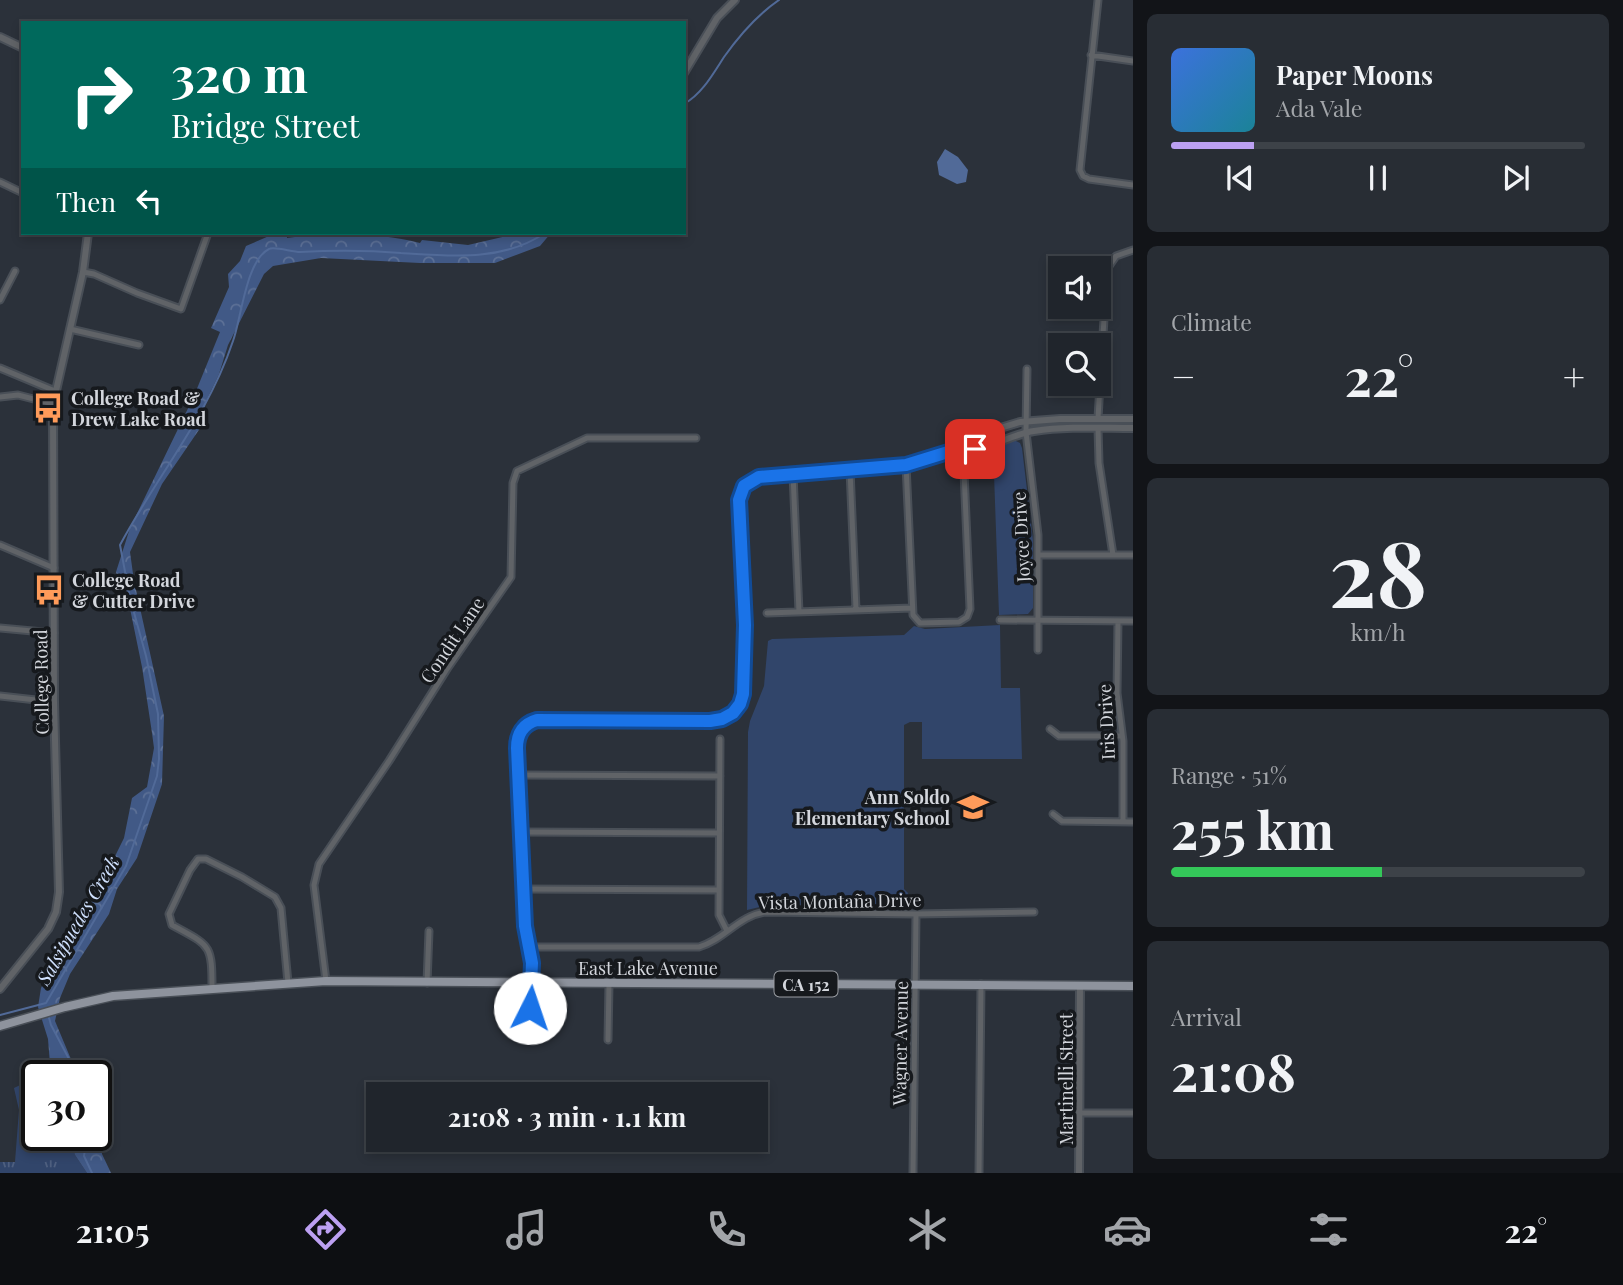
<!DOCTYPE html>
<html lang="en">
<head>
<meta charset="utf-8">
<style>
  :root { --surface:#20252c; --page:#282d34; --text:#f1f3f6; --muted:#a2a5a9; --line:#3d4248; --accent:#bca0f2 }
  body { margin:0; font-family:"Playfair Display",serif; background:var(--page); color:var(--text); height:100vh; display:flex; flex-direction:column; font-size:26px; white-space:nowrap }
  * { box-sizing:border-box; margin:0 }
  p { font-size:23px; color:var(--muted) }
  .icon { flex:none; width:38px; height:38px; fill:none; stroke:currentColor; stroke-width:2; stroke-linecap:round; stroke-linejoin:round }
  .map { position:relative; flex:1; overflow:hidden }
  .panel { display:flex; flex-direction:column; gap:14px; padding:14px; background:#121418; width:490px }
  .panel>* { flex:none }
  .banner { position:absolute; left:21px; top:21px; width:665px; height:214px; border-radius:0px; box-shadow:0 4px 10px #0003,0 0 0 2px var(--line); background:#00695c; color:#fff; overflow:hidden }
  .controls { position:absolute; left:1048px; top:256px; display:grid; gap:14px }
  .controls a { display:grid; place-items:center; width:63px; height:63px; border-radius:0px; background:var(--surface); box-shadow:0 4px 10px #0003,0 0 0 2px var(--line); font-size:35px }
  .speed { position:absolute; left:21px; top:1060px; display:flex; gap:14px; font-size:35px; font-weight:700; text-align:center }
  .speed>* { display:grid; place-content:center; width:91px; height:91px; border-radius:50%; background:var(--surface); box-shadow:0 4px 10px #0003,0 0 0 2px var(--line); line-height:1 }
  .speed .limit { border:4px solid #111; border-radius:10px; background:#fff; color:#111 }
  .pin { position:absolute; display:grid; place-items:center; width:60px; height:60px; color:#fff; margin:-30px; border-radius:14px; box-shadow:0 4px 10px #0006 }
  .me { position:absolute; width:77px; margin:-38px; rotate:4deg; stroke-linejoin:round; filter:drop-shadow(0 0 5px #0008) }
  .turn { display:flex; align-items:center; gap:24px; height:147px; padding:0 35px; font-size:32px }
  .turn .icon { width:91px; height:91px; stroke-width:2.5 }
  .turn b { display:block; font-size:49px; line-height:60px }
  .then { display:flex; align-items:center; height:66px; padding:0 35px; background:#0003; gap:14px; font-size:26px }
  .big { font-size:52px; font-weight:700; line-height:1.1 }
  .panel .card { flex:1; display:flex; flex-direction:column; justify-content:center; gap:10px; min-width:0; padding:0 24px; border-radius:10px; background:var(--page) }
  .panel .dial { align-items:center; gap:0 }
  .dial b { font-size:91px; line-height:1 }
  .song { display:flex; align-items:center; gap:21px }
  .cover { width:84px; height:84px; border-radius:10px; background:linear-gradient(135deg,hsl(220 70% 55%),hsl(190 70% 35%)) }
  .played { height:7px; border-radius:4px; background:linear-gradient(90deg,var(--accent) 20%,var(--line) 20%) }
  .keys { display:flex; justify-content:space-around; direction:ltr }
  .heat { display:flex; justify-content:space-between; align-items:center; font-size:38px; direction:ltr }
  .charge { height:10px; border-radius:5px; background:linear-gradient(90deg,#34c759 51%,var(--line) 0) }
  .trip { position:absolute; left:366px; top:1082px; width:402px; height:70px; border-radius:0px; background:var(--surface); box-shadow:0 4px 10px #0003,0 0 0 2px var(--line); font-weight:700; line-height:70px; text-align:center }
  .tabs { display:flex; height:112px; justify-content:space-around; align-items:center; background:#0d0f12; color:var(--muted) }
  .tabs .icon { width:49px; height:49px }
  .tabs .selected { color:var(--accent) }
  .tabs b { font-size:32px; color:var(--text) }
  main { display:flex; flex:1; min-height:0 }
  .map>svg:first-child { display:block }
</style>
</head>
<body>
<main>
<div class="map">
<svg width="1133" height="1173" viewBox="0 0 1133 1173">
  <defs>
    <pattern id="grass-tufts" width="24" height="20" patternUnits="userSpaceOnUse" patternTransform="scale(1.75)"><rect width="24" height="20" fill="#31456a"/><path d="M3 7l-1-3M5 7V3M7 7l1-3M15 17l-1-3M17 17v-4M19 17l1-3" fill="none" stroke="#4e5f7f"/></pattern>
    <pattern id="forest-crowns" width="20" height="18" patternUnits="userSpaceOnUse" patternTransform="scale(1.75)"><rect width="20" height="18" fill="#415986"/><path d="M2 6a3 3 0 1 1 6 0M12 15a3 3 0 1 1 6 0" fill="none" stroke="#5c7096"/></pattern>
  </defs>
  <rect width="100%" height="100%" fill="#2b313a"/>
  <!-- grass -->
  <path fill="url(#grass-tufts)" d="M37,1077V1136H69L75,1155L87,1173H0V1162H15L19,1110L14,1088Z"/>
  <!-- forest -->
  <path fill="url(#forest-crowns)" d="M276,233H287V238C330,232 378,232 420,243L422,240L468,245L520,233H551L540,246L495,263H420L321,258L273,266L264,274L228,345L219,374L205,403V421L162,484L130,552L134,581L164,716L162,784L137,858L117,889L109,914L70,974L60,998L55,1021L78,1076H54L50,1064L48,1039L38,1007L41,988L58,956L84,919L124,838L132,798L147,787L154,748L152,733L142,667L126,589L121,588L116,572L130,528L194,396L220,332L211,328L229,287L228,274L240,261L246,246Z
    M96,1118L102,1154L111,1173H87L75,1155L69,1136H96Z"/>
  <!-- park -->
  <path fill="#31456a" d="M1014,440L1020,443L1022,448L1033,540V608L1028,614L999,615L993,446Z
    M1000,625L1001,688H1020L1022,759H922V722H910L904,725V889L908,893L906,905H768L747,910L748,732L750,721L764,686L768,641L772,639L904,635L914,626L925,629Z"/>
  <!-- water -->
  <path fill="#516a98" d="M945,149L958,157L968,170L966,182L957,184L939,175L937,162Z"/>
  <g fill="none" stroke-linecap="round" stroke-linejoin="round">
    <!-- stream -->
    <path stroke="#516a98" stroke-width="2" d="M684,104C702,94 713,74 724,57C739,36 757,15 779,0
      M48,1014L51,1025L78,1076
      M0,1015L46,1003L126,866L157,776L159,759L158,714L146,656L130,598L120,545C157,476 208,416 233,341C241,320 246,260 269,249C274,246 292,252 300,252C334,250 367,250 401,253C450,256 502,262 545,233
      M87,1136L84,1156L92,1173"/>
    <!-- minor casing -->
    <g stroke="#494f57" stroke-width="9">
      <path id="minor" d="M1098,0L1080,170L1083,176L1089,179L1133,185
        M1091,55L1133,61
        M0,182L23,193
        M83,272L94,274L137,293L181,309L208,233
        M0,300L15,271
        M70,329L139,345
        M0,368L55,391
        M1027,369L1026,432L1038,535V650
        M0,397L18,395L53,404
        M1098,418L1107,269L1116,256L1133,250
        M1098,428L1099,463L1113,555
        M906,465L913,615L920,623L959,622L967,617L970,609L964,472L959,449
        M850,470L856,609
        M793,474L799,612
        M0,545L54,568
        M1038,555H1133
        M767,613L912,608
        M1000,620L1133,621
        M1118,621L1117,693L1123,741V822
        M0,628L54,633
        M0,696L54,702
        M1050,729L1059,736H1122
        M720,739L719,915L727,931
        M519,775L720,776
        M1053,814L1062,821L1133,822
        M521,832L719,833
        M523,889L719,890
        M530,947H699C724,940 739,915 766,912L916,914L1034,912
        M326,981L314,885L319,864L389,761L447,669L511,577L513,483L517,471L587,438H696
        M427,983L429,931
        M212,988C212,943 210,946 172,925L169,914L190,870L198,859H206L242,877L275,897L281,908L288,983
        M529,1032L531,983
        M608,1040L609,984
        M1079,1113H1133
        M913,1173L916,914
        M979,1173L981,984"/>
    </g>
    <!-- tertiary casing -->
    <g stroke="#494f57" stroke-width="10">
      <path id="tertiary" d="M0,37L23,48
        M684,73L717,18L735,0
        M961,448C984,453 1011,434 1034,431C1067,426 1100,428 1133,428
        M531,983L532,957L525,926L517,748C517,734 523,724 537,720L714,721C733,717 742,706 743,688L744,606L739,500C741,486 750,479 764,477L919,462L959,449L968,440L987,432L1020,422L1060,419H1133
        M0,989L48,929L56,912L59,892L54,702L53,404L83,272L88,233
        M1079,1173L1080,986"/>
    </g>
    <!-- primary casing -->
    <g stroke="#494f57" stroke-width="11">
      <path id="primary" d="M0,1026L65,1007L113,996L326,981L1133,986"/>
    </g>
    <!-- minor -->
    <use href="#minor" stroke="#606367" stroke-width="5"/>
    <!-- tertiary -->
    <use href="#tertiary" stroke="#606367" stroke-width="6"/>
    <!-- primary -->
    <use href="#primary" stroke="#8e939d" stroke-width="8"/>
  </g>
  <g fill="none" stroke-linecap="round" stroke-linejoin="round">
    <!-- route casing -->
    <g stroke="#114b97" stroke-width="18">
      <path id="route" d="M530,1008L532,963L525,926L517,748C517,734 523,724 537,720L710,721L722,719L733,713L740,704L743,694L745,625L739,500L744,486L759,477L906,465L961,448L975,449"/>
    </g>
    <!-- route -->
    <use href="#route" stroke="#1a73e8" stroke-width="12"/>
  </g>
  <!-- icons -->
  <defs>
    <g id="bus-bare" transform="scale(2.415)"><path d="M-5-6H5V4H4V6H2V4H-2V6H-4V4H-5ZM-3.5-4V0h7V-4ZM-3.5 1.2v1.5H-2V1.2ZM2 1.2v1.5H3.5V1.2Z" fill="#ff9b5a" stroke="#16191d" stroke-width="2.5" paint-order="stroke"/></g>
    <g id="school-bare" transform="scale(2.415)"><path d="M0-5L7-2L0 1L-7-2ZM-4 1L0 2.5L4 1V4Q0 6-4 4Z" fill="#ff9b5a" stroke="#16191d" stroke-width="2.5" paint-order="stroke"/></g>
  </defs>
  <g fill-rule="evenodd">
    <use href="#bus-bare" x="48" y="408"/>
    <use href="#bus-bare" x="49" y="590"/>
    <use href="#school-bare" x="973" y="807"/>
  </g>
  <g text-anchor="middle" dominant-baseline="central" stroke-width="7" stroke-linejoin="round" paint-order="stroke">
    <!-- shield labels -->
    <rect fill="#16191d" stroke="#9a9da3" stroke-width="2" x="774.5" y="971.5" width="63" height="25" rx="5"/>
    <g font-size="16" font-weight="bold" fill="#d3d6dc">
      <text x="806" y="984">CA 152</text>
    </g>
    <!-- poi labels -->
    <g font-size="18" font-weight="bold" fill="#d3d6dc" stroke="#16191d" text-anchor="start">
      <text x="71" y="398">College Road &amp;<tspan x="71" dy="21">Drew Lake Road</tspan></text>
      <text x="72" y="580">College Road<tspan x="72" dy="21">&amp; Cutter Drive</tspan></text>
      <text x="950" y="797" text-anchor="end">Ann Soldo<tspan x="950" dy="21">Elementary School</tspan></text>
    </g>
    <!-- street labels -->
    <g font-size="18" fill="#d3d6dc" stroke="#16191d">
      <text transform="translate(1021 537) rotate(-93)">Joyce Drive</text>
      <text transform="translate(452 640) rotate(-56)">Condit Lane</text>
      <text transform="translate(41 682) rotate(-91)">College Road</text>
      <text transform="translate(1106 722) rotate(-93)">Iris Drive</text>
      <text transform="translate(840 901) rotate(-1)">Vista Montaña Drive</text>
      <text x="648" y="968">East Lake Avenue</text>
      <text transform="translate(900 1043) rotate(-89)">Wagner Avenue</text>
      <text transform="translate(1066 1079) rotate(-90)">Martinelli Street</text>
    </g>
    <!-- water labels -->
    <g font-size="19" font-style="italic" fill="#d0e1fe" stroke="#16191d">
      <text transform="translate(77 920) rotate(-60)">Salsipuedes Creek</text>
    </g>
  </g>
</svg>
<div class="controls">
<a><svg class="icon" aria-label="sound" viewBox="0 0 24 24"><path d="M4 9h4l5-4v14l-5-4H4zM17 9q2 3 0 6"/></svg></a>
<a><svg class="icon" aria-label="search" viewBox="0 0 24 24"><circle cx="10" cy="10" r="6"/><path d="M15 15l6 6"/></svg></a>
</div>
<div class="speed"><div class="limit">30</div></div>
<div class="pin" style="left:975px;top:449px;background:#d93025"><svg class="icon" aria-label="arrive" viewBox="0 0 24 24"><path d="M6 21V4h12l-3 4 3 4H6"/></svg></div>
<svg class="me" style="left:530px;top:1008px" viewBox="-20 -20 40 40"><circle r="19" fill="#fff"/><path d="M0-13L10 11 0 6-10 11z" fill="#1a73e8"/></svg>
<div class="trip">21:08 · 3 min · 1.1 km</div>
<div class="banner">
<div class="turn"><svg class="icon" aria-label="right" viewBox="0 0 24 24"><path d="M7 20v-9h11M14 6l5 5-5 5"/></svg><div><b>320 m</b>Bridge Street</div></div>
<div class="then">Then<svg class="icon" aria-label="left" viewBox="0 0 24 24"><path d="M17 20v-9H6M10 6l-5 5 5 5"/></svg></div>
</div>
</div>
<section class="panel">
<div class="card">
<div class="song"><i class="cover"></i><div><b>Paper Moons</b><p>Ada Vale</p></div></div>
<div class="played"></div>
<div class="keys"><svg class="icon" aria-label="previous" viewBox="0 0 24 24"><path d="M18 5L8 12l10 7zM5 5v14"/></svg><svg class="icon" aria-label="pause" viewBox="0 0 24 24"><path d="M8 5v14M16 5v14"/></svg><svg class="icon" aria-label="next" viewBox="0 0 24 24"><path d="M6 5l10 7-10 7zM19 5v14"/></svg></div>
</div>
<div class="card"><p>Climate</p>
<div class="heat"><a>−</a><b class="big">22°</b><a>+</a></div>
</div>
<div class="card dial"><b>28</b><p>km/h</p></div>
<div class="card"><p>Range · 51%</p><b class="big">255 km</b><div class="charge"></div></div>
<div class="card"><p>Arrival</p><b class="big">21:08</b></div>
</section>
</main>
<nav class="tabs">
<b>21:05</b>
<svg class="icon selected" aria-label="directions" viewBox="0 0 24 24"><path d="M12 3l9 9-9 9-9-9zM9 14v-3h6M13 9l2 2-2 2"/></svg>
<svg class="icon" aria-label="music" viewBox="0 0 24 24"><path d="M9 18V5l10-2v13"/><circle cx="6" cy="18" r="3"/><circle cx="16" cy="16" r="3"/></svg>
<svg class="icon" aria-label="phone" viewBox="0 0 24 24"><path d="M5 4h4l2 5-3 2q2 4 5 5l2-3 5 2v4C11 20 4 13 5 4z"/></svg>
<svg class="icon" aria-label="climate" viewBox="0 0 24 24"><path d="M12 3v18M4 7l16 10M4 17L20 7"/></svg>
<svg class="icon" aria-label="car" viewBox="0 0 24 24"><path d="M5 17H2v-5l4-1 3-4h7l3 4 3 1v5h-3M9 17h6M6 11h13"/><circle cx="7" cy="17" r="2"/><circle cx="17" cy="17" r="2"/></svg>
<svg class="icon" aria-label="filters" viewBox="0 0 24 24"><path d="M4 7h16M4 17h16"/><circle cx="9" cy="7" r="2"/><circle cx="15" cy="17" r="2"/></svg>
<b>22°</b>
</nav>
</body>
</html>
